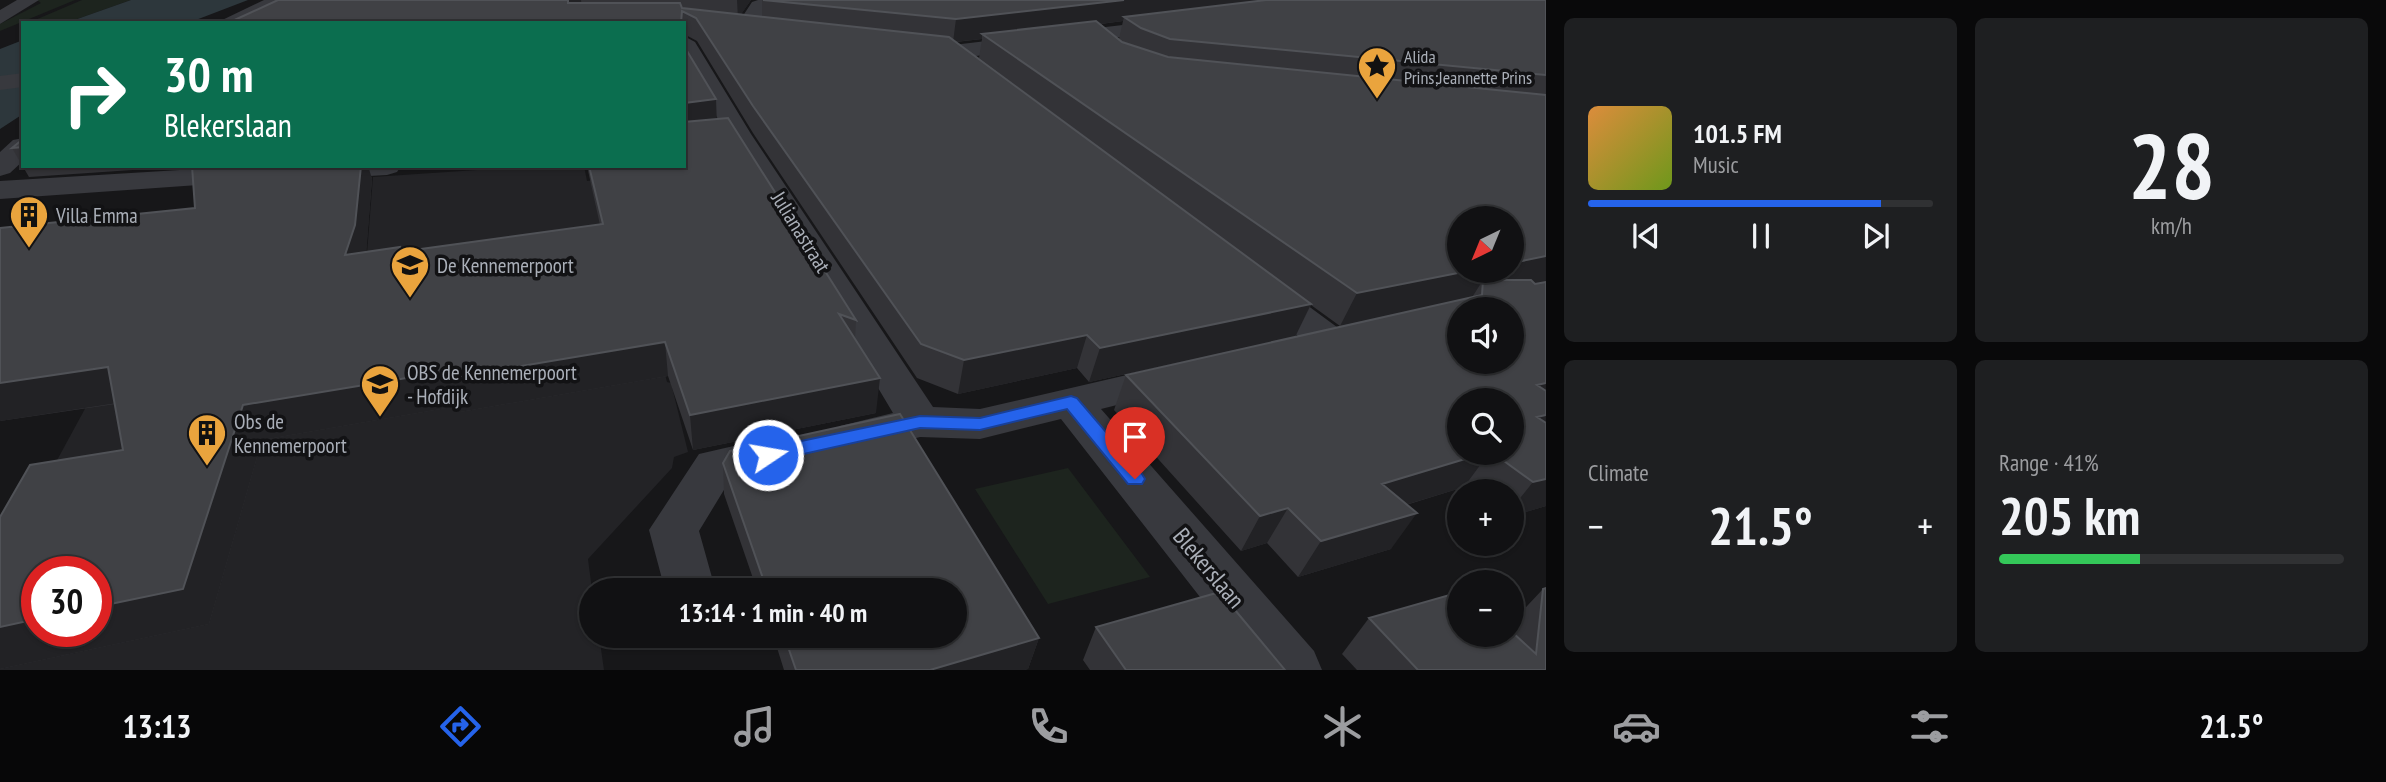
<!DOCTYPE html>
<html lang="en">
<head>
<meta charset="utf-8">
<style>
  :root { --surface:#111113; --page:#1e1f21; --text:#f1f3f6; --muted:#9c9da0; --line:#303133; --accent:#2563eb }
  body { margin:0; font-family:"PT Sans Narrow",sans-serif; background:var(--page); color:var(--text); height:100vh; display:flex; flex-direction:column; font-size:26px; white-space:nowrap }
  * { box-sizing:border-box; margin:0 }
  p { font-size:23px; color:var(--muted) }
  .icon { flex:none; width:38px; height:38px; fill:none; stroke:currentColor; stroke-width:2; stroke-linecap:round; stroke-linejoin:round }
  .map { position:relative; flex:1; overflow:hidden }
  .sheet { display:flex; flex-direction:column; gap:18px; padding:18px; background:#09090a; width:840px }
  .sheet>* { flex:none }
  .hud { position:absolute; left:21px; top:21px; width:665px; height:147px; border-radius:0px; box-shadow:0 2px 5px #0004,0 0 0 2px var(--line); background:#0b6e4f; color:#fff; overflow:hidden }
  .needle { width:46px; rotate:223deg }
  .controls { position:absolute; left:1447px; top:206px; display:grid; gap:14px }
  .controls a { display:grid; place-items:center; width:77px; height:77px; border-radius:50%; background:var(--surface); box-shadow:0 2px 5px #0004,0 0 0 2px var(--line); font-size:35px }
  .speed { position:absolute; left:21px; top:556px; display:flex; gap:14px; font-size:35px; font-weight:700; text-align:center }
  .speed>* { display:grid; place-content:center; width:91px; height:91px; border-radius:50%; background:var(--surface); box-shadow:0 2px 5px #0004,0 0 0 2px var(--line); line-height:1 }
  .speed .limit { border:10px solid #d22; background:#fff; color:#111 }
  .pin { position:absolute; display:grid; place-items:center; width:60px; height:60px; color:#fff; margin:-72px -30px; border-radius:50% 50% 50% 0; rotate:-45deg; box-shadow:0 0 7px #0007 }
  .pin .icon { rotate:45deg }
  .me { position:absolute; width:77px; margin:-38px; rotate:78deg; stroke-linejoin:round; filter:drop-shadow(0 0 5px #0008) }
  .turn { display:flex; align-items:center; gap:24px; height:147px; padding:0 28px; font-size:32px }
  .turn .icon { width:91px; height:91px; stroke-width:2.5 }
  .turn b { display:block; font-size:49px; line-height:60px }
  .big { font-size:52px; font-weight:700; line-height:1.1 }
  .sheet .card { flex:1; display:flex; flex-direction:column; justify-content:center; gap:10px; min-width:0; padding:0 24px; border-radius:10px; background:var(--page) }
  .sheet .dial { align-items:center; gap:0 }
  .dial b { font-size:91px; line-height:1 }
  .song { display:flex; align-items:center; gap:21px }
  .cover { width:84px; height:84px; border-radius:10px; background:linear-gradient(135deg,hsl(30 70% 55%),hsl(80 70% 35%)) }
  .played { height:7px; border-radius:4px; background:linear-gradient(90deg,var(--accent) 85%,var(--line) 85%) }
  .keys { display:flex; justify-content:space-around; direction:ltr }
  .heat { display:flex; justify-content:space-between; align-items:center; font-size:38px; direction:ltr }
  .charge { height:10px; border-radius:5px; background:linear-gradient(90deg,#34c759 41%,var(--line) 0) }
  .sheet .tiles { flex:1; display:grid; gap:18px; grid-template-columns:repeat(2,1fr) }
  .trip { position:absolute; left:579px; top:578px; width:388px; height:70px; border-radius:35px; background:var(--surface); box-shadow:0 2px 5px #0004,0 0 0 2px var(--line); font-weight:700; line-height:70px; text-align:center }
  .menu { display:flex; height:112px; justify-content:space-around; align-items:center; background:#070708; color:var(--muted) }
  .menu .icon { width:49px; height:49px }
  .menu .on { color:var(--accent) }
  .menu b { font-size:32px; color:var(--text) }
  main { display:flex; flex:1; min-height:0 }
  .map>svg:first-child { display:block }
</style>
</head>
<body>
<main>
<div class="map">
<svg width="1546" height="670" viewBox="0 0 1546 670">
  <rect width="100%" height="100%" fill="#171719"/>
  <!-- built -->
  <path fill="#232326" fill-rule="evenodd" d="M536,166H584L587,181L615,178L667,382L671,383L688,452L674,457L672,468L588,559L592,590V635H599L604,670H0V565L148,293L367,254L373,177ZM37,572H96V632H37Z"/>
  <!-- green -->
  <path fill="#1d241e" d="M37,0H75L0,31V24L41,3Z
    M82,0H131L66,23H28Z
    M1068,468L1150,577L1048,604L975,489Z"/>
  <!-- water -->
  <path fill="#2d373c" d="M131,0H248L188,23H66Z
    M23,40V114L0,129V49Z"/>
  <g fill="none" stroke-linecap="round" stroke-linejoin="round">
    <!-- minor -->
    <path fill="#38393e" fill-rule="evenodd" d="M17,0H39L0,24V10Z
      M264,0H289L244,23H216Z
      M758,0H786L766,10L752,32H738L735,28L752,2Z
      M1174,19L1181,21L1184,25L1181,29L953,59L917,54L906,48L917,42L953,45Z
      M684,36L695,42L751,134L933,407L980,409L1170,365L1185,368L1191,378L1185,388L1101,409L1314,651L1322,670H1257L1061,419L980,439L920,437L856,453L840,448L834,437L840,426L893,413L684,62Z
      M23,73V87L0,90V76Z
      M23,138V161L10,173L0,176V152L13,140Z
      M245,166L255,169L260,175L255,181L0,199V181Z
      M304,166H401L397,172L387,175L316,179L306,176L302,170Z
      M1260,277L1273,280L1345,333L1350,342L1345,351L1331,354L1317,351L1247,296L1242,288L1247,280Z
      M773,437L789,442L796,454L789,466L730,480L699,531L713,581L709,590H665L649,530L699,454Z"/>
  </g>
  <!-- wall -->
  <path fill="#333337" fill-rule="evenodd" d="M278,0H751L741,14L762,17V0H1546V506L1512,516V492H1471L1464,487L1406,505L1391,549L1298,577L1267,543L1241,551L1114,410L1126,375L1375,319L1340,326L1311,305L1295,337L1089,382L1077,368L958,394L917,378L753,133L697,41L684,34V23H228ZM1123,21L1119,39L1101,24ZM982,39L979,58L1097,146L956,42ZM1512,401V453H1460Z
    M716,99V119L856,320L855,339L876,413L693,450L668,376L460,412L458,406L262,440L209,624L0,669V517L123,450L115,404L0,421L195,208L192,166L29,177L12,148L23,139V166H368L372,179L366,252L400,247L402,252L600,225L587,166H684Z
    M900,414L1039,638L1028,669L1024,670H784L773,635H956V590H757L724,494L723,463L730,451Z
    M1543,589L1546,670H1357L1342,654L1369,618L1512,635V622Z
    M1096,627L1285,670H1090L1083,660Z"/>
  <!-- shaded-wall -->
  <path fill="#222225" d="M568,0H581L583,14L568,3Z
    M737,0H751L738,19Z
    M1124,0H1297L1124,17L1123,21L988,38L982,34V39L953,42L956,19Z
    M716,99L717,126L684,130V103Z
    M361,166H368L372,179L366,257L345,255Z
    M1546,256V283L1482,295L1483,280L1471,299L1340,326L1357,293L1468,271H1512V263Z
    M1311,304L1295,337L1089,382L1100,348Z
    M1087,335L1077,368L958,394L964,360Z
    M665,342L668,376L460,412L458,406L262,440L209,624L0,669V627L37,619V632H96V607L243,405L449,371Z
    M108,367L130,401L0,421V383Z
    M880,378L876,413L693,450L690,415Z
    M1546,383V411L1537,385Z
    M1546,415V443L1537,417Z
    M1485,453H1489L1464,487L1359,519L1382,484Z
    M1546,479V506L1512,516V508L1533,482Z
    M1288,508L1267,543L1241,551L1260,516Z
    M1417,513L1391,549L1298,577L1321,541Z
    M1039,638L1028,669L1024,670H930Z"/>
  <!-- building -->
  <path fill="#404145" stroke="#505257" stroke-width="2" fill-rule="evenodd" d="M278,0H568V3H680L682,8L949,37L1311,304L1100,348L1087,335L964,360L921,344L753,106L696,18L682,11L681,23H228Z
    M763,0H1124L956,19Z
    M1266,0H1546V75L1170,39L1141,28L1124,17Z
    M1096,21L1122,42L1168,57L1546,95V256L1512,263V219H1460V271H1468L1357,293L982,34Z
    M684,46L716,99L684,103Z
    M728,118L856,320L839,314L880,378L690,415L665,342L449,378V371L243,405L183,589L96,607V572H37V619L0,627V517L30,465L123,450L108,367L0,383V228L195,208L192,166H361L355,225L345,255L400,247L399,252L603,224L589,166H684V122Z
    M23,139V147L12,148Z
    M1483,280H1531L1535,284L1546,282V383L1537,385L1546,391V415L1537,417L1546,423V479L1533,482L1493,453H1512V401H1460V453H1485L1382,484L1417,513L1321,541L1288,508L1260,516L1126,375L1482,295ZM1460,310H1512V362H1460Z
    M900,414L1039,638L930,670H796L784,635H956V590H767L723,463L730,451Z
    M1546,588V670H1418L1369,618L1460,592V635H1512V632L1536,654L1543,589Z
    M1220,592L1285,670H1126L1096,627Z"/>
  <!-- route -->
  <path fill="#2563eb" stroke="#184099" stroke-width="2" d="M1071,396L1077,398L1142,474L1145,479L1142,484H1128L1067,409L980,430L920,428L768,462L759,455L768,448L920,416L980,418Z"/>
  <!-- icons -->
  <defs>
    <g id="sight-pin" transform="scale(2.0125)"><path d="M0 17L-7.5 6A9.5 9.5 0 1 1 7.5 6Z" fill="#eaa43d" stroke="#121214"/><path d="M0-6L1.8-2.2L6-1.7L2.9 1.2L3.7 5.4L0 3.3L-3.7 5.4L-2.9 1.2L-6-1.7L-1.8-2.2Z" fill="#111"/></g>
    <g id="building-pin" transform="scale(2.0125)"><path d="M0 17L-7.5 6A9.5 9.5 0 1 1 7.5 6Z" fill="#eaa43d" stroke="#121214"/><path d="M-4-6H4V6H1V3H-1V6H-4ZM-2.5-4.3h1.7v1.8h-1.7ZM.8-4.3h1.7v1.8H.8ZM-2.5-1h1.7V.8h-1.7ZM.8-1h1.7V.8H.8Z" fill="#111"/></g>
    <g id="school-pin" transform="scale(2.0125)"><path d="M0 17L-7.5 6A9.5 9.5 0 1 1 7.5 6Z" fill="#eaa43d" stroke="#121214"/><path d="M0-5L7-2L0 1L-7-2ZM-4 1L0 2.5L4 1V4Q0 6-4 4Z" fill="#111"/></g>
  </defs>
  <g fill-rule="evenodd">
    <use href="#sight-pin" x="1377" y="66"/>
    <use href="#building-pin" x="29" y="215"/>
    <use href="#school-pin" x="410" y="265"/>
    <use href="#school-pin" x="380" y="384"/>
    <use href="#building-pin" x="207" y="433"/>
  </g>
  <g text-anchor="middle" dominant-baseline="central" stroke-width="7" stroke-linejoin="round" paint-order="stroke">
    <!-- far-poi labels -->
    <g font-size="18" fill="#aaafb8" stroke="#121214" text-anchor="start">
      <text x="1404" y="56">Alida<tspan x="1404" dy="21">Prins;Jeannette Prins</tspan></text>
    </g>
    <!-- poi labels -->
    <g font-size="21" fill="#aaafb8" stroke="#121214" text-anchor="start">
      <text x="56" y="215">Villa Emma</text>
      <text x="437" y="265">De Kennemerpoort</text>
      <text x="407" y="372">OBS de Kennemerpoort<tspan x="407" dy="24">- Hofdijk</tspan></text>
      <text x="234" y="421">Obs de<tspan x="234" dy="24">Kennemerpoort</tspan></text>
    </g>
    <!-- street labels -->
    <g font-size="21" fill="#aaafb8" stroke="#121214">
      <text transform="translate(801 232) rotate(58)">Julianastraat</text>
    </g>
    <!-- near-street labels -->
    <g font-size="24" fill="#aaafb8" stroke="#121214">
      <text transform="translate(1209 568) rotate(50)">Blekerslaan</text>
    </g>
  </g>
</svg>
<div class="controls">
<a><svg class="needle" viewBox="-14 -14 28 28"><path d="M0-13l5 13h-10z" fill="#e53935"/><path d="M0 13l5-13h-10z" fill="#9c9da0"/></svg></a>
<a><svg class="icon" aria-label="sound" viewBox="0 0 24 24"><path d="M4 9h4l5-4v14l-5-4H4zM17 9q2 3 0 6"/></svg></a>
<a><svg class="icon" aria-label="search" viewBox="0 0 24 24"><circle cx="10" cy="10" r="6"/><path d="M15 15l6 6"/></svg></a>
<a>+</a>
<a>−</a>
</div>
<div class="speed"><div class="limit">30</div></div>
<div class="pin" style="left:1135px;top:479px;background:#d93025"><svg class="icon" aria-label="arrive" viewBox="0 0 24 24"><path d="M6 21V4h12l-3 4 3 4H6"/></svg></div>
<svg class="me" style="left:768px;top:455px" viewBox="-20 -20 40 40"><circle r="17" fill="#2563eb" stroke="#fff" stroke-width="3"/><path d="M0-11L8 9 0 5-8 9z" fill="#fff"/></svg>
<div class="trip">13:14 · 1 min · 40 m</div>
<div class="hud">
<div class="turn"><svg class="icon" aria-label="right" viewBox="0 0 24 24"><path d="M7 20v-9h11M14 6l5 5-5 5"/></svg><div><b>30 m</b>Blekerslaan</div></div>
</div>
</div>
<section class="sheet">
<div class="tiles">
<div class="card">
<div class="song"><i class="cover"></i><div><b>101.5 FM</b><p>Music</p></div></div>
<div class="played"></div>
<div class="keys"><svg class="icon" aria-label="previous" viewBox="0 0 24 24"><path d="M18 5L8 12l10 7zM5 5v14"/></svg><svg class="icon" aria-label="pause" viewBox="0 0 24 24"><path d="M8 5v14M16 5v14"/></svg><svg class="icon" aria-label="next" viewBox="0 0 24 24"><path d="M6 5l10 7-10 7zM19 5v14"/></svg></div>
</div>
<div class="card dial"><b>28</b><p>km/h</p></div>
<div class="card"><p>Climate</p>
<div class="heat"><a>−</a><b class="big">21.5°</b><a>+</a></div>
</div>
<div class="card"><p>Range · 41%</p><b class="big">205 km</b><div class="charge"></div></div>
</div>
</section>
</main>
<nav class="menu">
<b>13:13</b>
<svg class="icon on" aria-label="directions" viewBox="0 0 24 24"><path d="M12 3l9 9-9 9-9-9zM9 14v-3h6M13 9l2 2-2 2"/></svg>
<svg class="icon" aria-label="music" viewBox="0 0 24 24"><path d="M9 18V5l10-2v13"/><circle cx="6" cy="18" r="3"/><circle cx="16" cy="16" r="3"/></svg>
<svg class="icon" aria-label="phone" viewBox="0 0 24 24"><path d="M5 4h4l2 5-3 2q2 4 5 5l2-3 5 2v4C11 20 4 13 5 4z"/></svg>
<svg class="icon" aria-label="climate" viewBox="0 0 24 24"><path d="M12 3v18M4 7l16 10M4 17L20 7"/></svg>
<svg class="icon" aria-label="car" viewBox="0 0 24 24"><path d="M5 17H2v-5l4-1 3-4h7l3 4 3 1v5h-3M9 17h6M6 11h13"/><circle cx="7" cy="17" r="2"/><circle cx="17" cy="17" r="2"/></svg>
<svg class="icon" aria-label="filters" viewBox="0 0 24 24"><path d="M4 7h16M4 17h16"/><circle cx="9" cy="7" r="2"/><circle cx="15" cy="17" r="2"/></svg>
<b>21.5°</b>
</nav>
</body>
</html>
